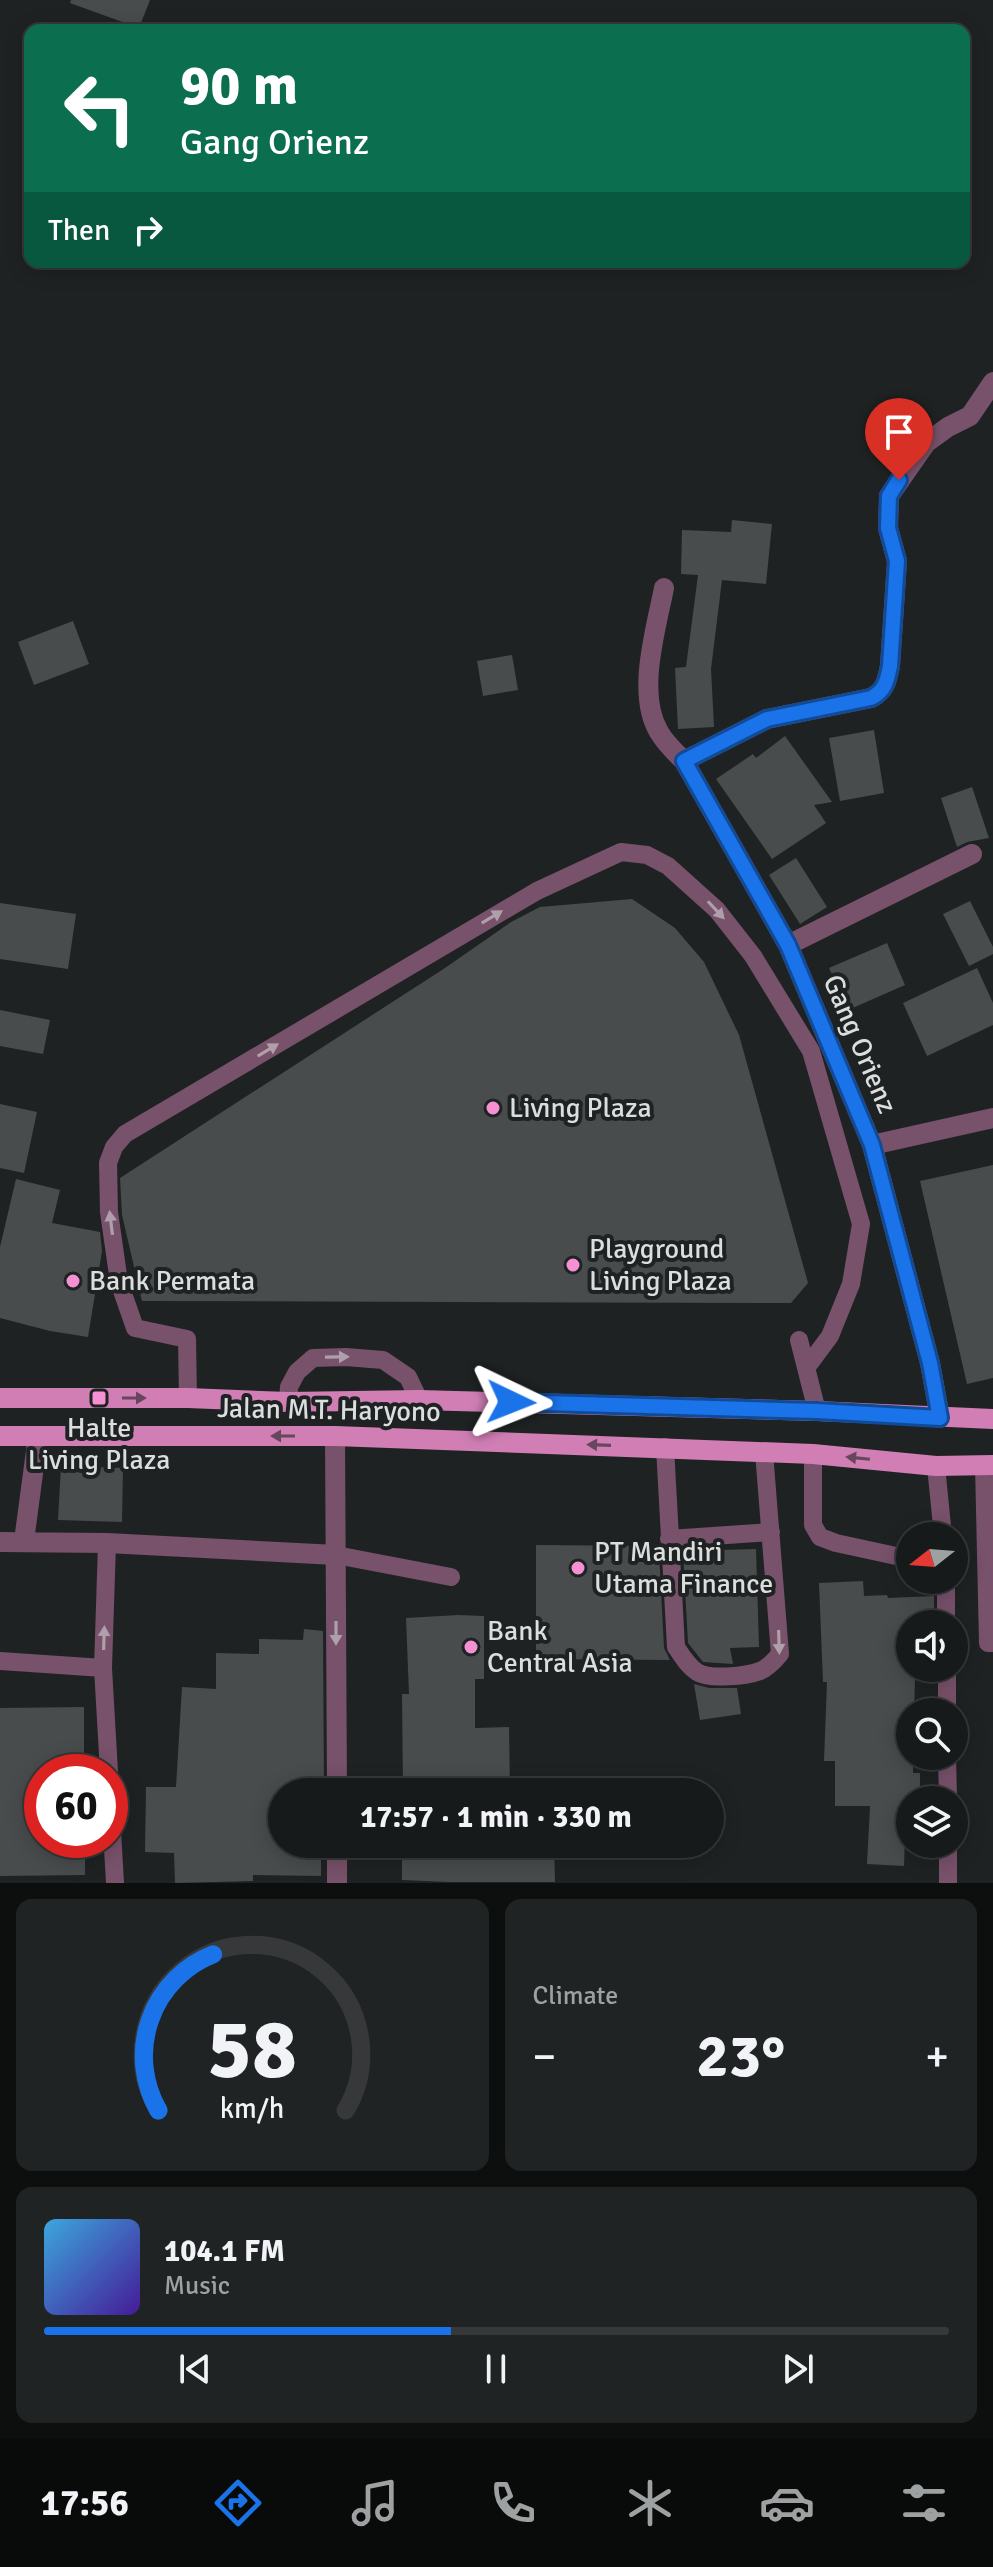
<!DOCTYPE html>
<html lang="en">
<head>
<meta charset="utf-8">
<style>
  :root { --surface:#171a1a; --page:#202323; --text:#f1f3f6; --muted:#9ea1a2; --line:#363839; --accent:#1a73e8 }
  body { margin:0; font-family:Signika,sans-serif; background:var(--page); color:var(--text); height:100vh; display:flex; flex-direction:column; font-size:30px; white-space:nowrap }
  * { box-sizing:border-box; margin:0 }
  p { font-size:26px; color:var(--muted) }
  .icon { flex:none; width:44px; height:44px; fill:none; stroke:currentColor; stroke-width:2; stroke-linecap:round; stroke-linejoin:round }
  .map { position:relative; height:1883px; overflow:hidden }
  .drawer { display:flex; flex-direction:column; gap:16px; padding:16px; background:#0d0e0e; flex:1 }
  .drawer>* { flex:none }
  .banner { position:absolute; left:24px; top:24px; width:946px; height:244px; border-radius:16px; box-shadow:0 4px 20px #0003,0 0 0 2px var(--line); background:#0b6e4f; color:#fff; overflow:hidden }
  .needle { width:52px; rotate:253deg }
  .fabs { position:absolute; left:896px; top:1522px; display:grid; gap:16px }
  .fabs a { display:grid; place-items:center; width:72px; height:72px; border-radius:50%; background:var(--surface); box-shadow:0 4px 20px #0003,0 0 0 2px var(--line); font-size:40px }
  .speed { position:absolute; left:24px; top:1754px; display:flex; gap:16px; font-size:40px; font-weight:700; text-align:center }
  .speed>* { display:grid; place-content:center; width:104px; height:104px; border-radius:50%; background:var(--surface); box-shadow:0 4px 20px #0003,0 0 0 2px var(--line); line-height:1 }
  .speed .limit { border:12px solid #d22; background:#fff; color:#111 }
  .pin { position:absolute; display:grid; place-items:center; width:68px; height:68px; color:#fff; margin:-82px -34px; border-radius:50% 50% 50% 0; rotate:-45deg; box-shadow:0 0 8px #0007 }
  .pin .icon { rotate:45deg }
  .me { position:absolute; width:88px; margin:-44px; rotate:92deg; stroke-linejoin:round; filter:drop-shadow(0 0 6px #0008) }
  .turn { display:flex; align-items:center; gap:28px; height:168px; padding:0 24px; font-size:36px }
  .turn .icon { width:104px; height:104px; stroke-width:2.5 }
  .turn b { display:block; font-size:56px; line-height:68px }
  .then { display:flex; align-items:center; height:76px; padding:0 24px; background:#0003; gap:16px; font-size:30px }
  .big { font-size:60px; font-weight:700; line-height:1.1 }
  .drawer .widget { flex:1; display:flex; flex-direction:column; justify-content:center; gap:12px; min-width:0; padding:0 28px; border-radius:16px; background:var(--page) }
  .drawer .dial { align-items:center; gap:0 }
  .dial svg { height:208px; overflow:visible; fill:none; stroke:var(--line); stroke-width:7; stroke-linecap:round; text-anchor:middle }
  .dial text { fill:var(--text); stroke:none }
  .song { display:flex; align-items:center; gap:24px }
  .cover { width:96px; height:96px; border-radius:12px; background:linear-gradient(135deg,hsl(200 70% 55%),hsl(260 70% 35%)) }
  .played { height:8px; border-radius:4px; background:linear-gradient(90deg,var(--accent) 45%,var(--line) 45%) }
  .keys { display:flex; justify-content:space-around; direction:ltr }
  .heat { display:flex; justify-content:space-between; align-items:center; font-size:44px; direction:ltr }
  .drawer .tiles { flex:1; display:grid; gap:16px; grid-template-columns:1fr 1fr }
  .widget:last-child { grid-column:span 2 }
  .trip { position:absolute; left:268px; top:1778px; width:456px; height:80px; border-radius:40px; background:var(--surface); box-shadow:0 4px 20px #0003,0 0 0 2px var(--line); font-weight:700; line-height:80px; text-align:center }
  .tabs { display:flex; height:128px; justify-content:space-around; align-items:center; background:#090a0a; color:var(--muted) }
  .tabs .icon { width:56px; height:56px }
  .tabs .active { color:var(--accent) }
  .tabs b { font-size:36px; color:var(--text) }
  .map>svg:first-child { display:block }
</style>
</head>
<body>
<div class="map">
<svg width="993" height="1883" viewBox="0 0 993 1883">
  <rect width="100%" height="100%" fill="#1f2223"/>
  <!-- building -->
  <path fill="#484c4c" d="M71,0H150L139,28L70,3Z
    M732,520L772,524L766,584L722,580L711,669L714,727L678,729L675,668L686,667L698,575L681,574L682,530L731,532Z
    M73,621L89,664L34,685L18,642Z
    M512,655L518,690L483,696L477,661Z
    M874,730L884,793L840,801L829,738Z
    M785,736L832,802L814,805L826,823L772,859L716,779L753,754L756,758Z
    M972,787L989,838L967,842L957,847L941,798Z
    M796,858L827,907L800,924L769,875Z
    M632,899L675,928L704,962L739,1035L808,1283L791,1303L142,1301L122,1215L120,1178L445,968L511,922L540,907Z
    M970,901L993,947V954L969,966L943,914Z
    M0,903L76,914L68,969L0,959Z
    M887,943L905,985L848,1010L829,968Z
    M977,968L993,1003V1025L927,1056L903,1003Z
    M0,1010L50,1020L43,1054L0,1046Z
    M0,1104L37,1112L24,1173L0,1168Z
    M993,1165V1378L967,1384L920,1181Z
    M16,1179L60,1190L52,1223L100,1232L102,1251L88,1337L50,1331L0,1318V1247Z
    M61,1466L123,1468L122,1522L58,1520Z
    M536,1545L653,1546V1552H659L664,1648L670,1660L536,1659Z
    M756,1549L759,1647L730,1648L733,1664L703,1662L688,1643L683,1551Z
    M863,1581L864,1596L887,1595L888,1598L934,1596V1624H910V1668H935V1679H915L914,1712H910V1756H913V1773H920V1800H910V1806H906L904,1866L867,1864L870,1806H835V1761H824L827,1682H823L819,1583Z
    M458,1615L484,1616V1679H475V1728L509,1727L510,1792H403L402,1694H409L406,1618Z
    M304,1629L323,1631L324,1792H282V1844H321V1876L253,1875V1881L175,1883L174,1853L145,1852L146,1787H176L182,1687L216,1689V1653L259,1654V1639L303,1640Z
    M694,1684L709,1688H737L741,1714L700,1720Z
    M84,1707V1772H42V1840H85V1875L0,1876V1708Z
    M402,1844H443V1847L554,1845L555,1882H449L402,1880Z"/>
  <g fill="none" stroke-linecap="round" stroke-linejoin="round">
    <!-- service -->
    <path stroke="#78516a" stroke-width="18" d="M799,1340L817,1411
      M188,1398L187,1339L135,1328L119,1282L109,1212L108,1163L114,1147L125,1134L537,891L621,852L647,855L668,866L717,910L753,956L811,1051L861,1224L851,1284L830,1336L807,1367
      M288,1402L289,1387L297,1372L313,1358L346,1357L383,1360L408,1377L419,1400
      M665,1447L676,1647C682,1656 688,1666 697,1672C709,1680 747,1676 760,1671C768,1668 775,1660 780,1654L764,1452
      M813,1454V1525L820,1537L836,1543L910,1559
      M984,1465L988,1643H993
      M936,1466L943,1536
      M669,1539L771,1532
      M107,1543L103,1668L109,1772
      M336,1555L451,1577
      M946,1580V1624
      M0,1661L103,1668
      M947,1668V1712
      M947,1756L948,1800
      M110,1796L115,1883
      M948,1844V1883"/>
    <!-- minor -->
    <path stroke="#78516a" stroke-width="20" d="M664,588C656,629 636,694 659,732C665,743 675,752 684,761L788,945L872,1145L930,1363L940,1418
      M684,761L767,719L871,698C885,691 887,681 890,666L897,561L888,528L889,496L926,443L948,427L970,416L993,382
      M788,945L972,854
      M872,1145L993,1118
      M335,1436L337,1792
      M24,1541L38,1436
      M0,1542L107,1543L336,1555
      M337,1844V1883"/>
    <!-- primary -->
    <path stroke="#d07eb4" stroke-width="20" d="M0,1398H188L288,1402L419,1400L817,1411L993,1419
      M0,1436H335L813,1454L936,1466L993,1465"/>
  </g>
  <!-- one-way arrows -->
  <defs><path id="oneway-solid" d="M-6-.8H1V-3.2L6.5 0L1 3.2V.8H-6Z" transform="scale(2)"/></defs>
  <g fill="#af9faa">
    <use href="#oneway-solid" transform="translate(716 910) rotate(47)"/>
    <use href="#oneway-solid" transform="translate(492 917) rotate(-31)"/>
    <use href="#oneway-solid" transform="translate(268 1050) rotate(-31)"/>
    <use href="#oneway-solid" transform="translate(111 1223) rotate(-97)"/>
    <use href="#oneway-solid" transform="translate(337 1357) rotate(-1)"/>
    <use href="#oneway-solid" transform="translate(336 1633) rotate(90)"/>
    <use href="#oneway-solid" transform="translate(104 1638) rotate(-88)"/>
    <use href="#oneway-solid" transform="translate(779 1642) rotate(88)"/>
  </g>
  <g fill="#66475d">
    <use href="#oneway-solid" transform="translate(134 1398)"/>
    <use href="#oneway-solid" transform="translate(283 1436) rotate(-180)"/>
    <use href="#oneway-solid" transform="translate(599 1445) rotate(-178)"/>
    <use href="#oneway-solid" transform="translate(858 1458) rotate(-174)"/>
  </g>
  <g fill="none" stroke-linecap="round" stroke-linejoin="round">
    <!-- route casing -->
    <g stroke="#114b97" stroke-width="20">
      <path id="route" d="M511,1402L817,1411L940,1418L930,1363L872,1145L788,945L684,761L767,719L871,698C885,691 887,681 890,666L897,561L888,528L889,496L899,480"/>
    </g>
    <!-- route -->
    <use href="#route" stroke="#1a73e8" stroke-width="14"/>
  </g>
  <!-- markers -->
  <g fill="#f591d2" stroke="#1f2223" stroke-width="3">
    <circle cx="493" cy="1108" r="8"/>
    <circle cx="573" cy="1265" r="8"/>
    <circle cx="73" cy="1281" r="8"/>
    <rect x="91" y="1390" width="16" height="16" rx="4"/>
    <circle cx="578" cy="1568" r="8"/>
    <circle cx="471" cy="1647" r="8"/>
  </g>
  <g text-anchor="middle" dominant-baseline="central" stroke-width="8" stroke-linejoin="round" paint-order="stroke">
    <!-- street labels -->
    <g font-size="28" fill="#dcdede" stroke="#1f2223">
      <text transform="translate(860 1044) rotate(67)">Gang Orienz</text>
      <text transform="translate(329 1410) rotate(1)">Jalan M.T. Haryono</text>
    </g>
    <!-- poi labels -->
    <g font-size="28" fill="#dcdede" stroke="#1f2223" text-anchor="start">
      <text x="509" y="1108">Living Plaza</text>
      <text x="589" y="1249">Playground<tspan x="589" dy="32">Living Plaza</tspan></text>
      <text x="89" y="1281">Bank Permata</text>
      <text x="99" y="1428" text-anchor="middle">Halte<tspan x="99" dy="32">Living Plaza</tspan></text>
      <text x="594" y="1552">PT Mandiri<tspan x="594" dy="32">Utama Finance</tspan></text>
      <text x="487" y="1631">Bank<tspan x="487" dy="32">Central Asia</tspan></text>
    </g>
  </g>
</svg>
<div class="fabs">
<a><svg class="needle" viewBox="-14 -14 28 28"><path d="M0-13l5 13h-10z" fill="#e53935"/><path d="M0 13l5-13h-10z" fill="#9ea1a2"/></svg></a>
<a><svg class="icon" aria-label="sound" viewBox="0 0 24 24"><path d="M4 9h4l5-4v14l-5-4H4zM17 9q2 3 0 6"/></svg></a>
<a><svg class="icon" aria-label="search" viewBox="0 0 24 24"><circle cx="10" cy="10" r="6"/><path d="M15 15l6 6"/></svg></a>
<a><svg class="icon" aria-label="layers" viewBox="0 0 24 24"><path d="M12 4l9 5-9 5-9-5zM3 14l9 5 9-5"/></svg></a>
</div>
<div class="speed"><div class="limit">60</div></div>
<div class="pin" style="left:899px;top:480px;background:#d93025"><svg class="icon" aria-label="arrive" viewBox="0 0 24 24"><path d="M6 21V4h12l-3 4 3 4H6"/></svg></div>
<svg class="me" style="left:511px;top:1402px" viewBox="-20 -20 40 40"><path d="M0-17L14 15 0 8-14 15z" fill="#1a73e8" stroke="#fff" stroke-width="4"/></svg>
<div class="trip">17:57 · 1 min · 330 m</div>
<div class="banner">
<div class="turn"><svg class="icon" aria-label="left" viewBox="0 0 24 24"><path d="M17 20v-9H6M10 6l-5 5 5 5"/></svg><div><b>90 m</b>Gang Orienz</div></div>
<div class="then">Then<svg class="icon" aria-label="right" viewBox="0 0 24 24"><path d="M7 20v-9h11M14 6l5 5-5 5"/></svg></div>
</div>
</div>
<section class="drawer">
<div class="tiles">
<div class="widget dial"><svg viewBox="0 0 100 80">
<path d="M14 69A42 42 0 1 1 86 69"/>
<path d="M14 69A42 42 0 0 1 35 9" stroke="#1a73e8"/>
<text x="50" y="56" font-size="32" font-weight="700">58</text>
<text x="50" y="72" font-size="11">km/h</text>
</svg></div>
<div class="widget"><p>Climate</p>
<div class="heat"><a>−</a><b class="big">23°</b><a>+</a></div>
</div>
<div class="widget">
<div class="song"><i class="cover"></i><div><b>104.1 FM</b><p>Music</p></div></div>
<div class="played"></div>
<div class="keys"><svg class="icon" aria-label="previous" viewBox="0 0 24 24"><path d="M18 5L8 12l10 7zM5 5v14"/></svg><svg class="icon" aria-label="pause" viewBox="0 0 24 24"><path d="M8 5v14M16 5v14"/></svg><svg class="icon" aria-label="next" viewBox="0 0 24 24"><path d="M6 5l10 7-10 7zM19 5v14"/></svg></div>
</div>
</div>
</section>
<nav class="tabs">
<b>17:56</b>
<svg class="icon active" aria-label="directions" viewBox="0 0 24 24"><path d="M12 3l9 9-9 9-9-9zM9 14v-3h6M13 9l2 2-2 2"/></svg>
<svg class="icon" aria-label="music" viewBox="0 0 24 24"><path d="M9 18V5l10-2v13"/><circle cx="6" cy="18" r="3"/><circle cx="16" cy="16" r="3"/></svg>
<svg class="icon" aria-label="phone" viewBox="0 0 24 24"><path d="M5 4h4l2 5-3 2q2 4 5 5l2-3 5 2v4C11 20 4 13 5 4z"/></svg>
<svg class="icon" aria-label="climate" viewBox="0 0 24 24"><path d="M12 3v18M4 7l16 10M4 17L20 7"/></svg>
<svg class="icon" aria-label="car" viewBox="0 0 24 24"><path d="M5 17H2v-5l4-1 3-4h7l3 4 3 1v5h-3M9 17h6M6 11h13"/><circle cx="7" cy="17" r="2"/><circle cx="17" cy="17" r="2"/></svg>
<svg class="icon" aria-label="filters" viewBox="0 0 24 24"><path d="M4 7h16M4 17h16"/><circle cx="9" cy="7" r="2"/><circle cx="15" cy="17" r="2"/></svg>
</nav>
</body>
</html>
